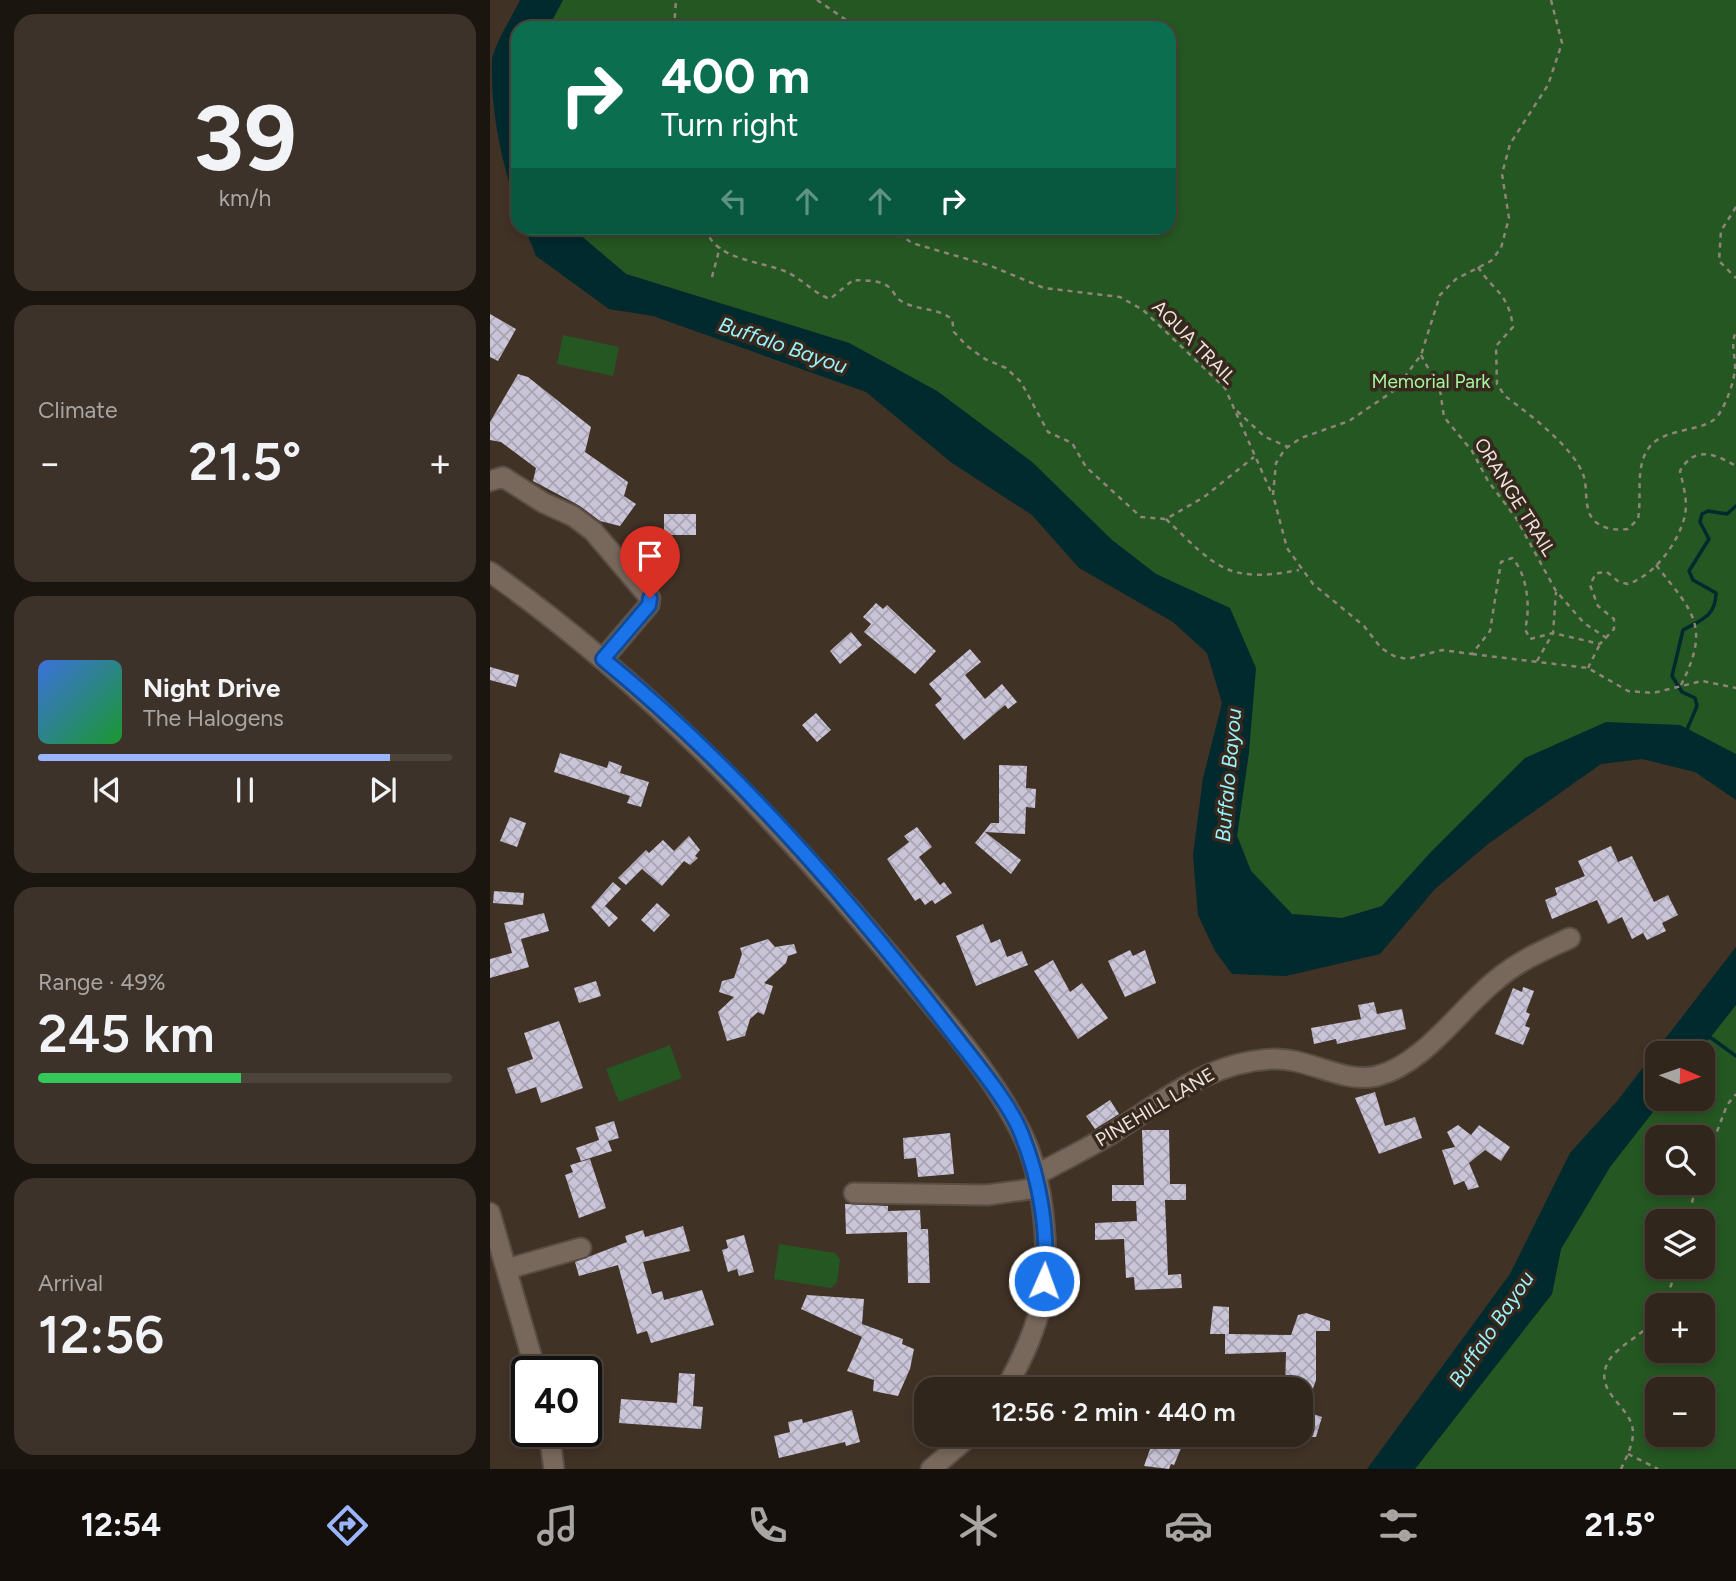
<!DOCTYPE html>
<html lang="en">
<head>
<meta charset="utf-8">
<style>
  :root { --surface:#31261c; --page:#3d3229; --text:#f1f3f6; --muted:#a8a5a3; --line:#4c433b; --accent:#9bb5fd }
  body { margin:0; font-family:Figtree,sans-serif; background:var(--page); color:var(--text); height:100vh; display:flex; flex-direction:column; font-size:26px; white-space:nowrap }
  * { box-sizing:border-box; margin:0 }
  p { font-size:23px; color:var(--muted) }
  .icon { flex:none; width:38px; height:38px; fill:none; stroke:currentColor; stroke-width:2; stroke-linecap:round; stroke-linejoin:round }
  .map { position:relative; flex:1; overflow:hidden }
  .drawer { display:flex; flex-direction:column; gap:14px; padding:14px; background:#1b150f; width:490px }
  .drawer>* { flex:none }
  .banner { position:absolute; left:21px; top:21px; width:665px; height:214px; border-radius:21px; box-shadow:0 4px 10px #0003,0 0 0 2px var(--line); background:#0b6e4f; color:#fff; overflow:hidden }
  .needle { width:46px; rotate:92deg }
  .buttons { position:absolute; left:1155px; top:1041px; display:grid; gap:14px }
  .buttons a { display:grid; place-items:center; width:70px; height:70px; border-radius:14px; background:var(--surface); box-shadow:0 4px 10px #0003,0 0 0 2px var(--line); font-size:35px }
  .speed { position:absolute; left:21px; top:1356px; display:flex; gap:14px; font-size:35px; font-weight:700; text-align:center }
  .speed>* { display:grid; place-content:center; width:91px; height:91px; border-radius:50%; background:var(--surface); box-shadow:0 4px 10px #0003,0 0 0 2px var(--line); line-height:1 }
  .speed .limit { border:4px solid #111; border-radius:10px; background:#fff; color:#111 }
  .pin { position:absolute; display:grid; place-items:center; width:60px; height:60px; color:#fff; margin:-72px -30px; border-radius:50% 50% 50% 0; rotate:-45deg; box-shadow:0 0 7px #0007 }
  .pin .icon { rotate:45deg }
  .me { position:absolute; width:77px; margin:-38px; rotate:2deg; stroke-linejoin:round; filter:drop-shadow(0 0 5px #0008) }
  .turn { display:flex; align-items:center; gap:24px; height:147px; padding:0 35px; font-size:32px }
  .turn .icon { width:91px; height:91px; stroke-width:2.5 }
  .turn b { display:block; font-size:49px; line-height:60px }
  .lanes { display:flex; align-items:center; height:66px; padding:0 35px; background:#0003; justify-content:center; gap:35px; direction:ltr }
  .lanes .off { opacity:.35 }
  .big { font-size:52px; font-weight:600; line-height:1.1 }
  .drawer .tile { flex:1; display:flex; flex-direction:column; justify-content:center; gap:10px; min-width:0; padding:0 24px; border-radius:21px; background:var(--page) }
  .drawer .dial { align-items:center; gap:0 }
  .dial b { font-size:91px; line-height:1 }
  .song { display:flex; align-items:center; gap:21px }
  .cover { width:84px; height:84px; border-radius:10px; background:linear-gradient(135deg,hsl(220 70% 55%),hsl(130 70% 35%)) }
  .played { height:7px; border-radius:4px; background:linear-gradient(90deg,var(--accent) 85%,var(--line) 85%) }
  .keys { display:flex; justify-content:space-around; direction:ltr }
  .heat { display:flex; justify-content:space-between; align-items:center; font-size:38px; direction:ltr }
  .charge { height:10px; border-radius:5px; background:linear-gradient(90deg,#34c759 49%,var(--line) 0) }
  .trip { position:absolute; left:424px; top:1377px; width:399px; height:70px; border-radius:21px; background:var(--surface); box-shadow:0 4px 10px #0003,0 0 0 2px var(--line); font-weight:600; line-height:70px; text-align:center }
  .tabs { display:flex; height:112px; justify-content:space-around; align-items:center; background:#140f0b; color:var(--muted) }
  .tabs .icon { width:49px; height:49px }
  .tabs .current { color:var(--accent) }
  .tabs b { font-size:32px; color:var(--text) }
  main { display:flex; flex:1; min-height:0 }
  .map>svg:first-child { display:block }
</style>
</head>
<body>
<main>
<section class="drawer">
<div class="tile dial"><b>39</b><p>km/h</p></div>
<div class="tile"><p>Climate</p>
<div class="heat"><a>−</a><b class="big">21.5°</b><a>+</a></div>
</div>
<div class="tile">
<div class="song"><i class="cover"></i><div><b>Night Drive</b><p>The Halogens</p></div></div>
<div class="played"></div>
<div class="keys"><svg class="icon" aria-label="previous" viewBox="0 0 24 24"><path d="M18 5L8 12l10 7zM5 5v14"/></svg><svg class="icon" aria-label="pause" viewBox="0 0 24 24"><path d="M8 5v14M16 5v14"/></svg><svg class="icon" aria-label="next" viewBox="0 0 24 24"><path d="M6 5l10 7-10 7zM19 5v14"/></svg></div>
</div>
<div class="tile"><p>Range · 49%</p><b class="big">245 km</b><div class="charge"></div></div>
<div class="tile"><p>Arrival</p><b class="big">12:56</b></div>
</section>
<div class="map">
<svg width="1246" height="1469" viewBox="0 0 1246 1469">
  <defs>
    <pattern id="building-cross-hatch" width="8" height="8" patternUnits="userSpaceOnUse" patternTransform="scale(1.75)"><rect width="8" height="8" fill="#c9c4d8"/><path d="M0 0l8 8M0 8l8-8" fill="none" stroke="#a8a4b2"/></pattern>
  </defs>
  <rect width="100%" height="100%" fill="#413226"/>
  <!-- park -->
  <path fill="#255722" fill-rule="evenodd" d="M73,0H1246V754L1190,725L1035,758L940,853L892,906L852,918L802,914L761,871L747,835L759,752L739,608L666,574L622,540L542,462L447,391L359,343L136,274L82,228H679V28H58Z
    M73,335L129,347L123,376L67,364Z
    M1246,1005V1469H925L1062,1294L1071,1249L1120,1167L1173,1099H1213V1054L1208,1053ZM1167,1138H1213V1183H1167ZM1167,1222H1213V1267H1167ZM1167,1306H1213V1351H1167ZM1167,1390H1213V1435H1167Z
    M180,1045L192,1078L129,1102L116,1069Z
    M289,1244L345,1253L350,1259L347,1282L341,1288L284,1279Z"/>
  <!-- water -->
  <path fill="#002a2e" d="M30,0H73L58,28H28V208C11,163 0,108 2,59C7,39 21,19 30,0Z
    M35,228H82L136,274L359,343L447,391L542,462L622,540L666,574L740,608L766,668L759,752L747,836L761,871L802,914L852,918L892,906L940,853L1035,758L1116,722L1190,725L1246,754V800L1205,772L1152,759L1111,764L998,844L945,889L890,954L796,976L742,974L725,951L708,915L703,855L713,778L732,703L717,653L683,622L589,568L542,515L462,463L376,392L163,316L119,309L46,256Z
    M1246,947V1005L1208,1053L1167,1054V1099H1173L1120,1167L1071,1249L1062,1294L925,1469H877L1020,1274L1080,1153L1128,1100Z"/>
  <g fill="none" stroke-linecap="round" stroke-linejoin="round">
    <!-- stream -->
    <path stroke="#002a2e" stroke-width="3.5" d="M1196,732L1207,706L1205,698L1192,692L1182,676L1193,630C1211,620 1226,616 1226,593L1203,580L1199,571L1219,539L1210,522L1212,514L1218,511L1237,514L1246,506
      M1217,1035L1246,1056"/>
  </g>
  <!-- building -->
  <path fill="url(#building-cross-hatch)" d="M0,314L26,329L8,361L0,357Z
    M28,374L38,377L101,427L95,452L138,482L134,496L146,504L130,526L110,521L90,506L43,481L46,468L11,442L0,440V422Z
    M174,514H206V535H174Z
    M386,603L393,609L397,605L446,651L425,674L374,632L381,624L373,617Z
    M361,632L372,645L350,664L340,651Z
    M480,649L491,662L475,675L495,699L512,684L527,702L518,709L515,705L474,740L445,705L452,699L439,684Z
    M0,667L29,675L26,687L0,680Z
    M326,713L341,730L327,742L312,725Z
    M70,753L117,768L119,761L132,766L130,773L159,782L151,807L137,803L140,796L64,772Z
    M509,765L537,766L536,788L546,789L545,808L536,807L535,834L495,832L531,860L521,874L485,843L501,823H509Z
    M20,817L36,823L27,847L10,841Z
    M427,827L442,847L429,857L450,885L454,882L462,893L445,904L442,900L435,905L430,898L425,901L397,859L419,842L414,836Z
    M199,836L210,850L205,856L208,858L200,865L194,861L172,886L152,869L136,885L128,878L156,850L159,853L173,840L184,851Z
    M1121,846L1128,862L1142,856L1164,902L1178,895L1188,915L1172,923L1176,931L1157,940L1153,933L1142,939L1132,917L1118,924L1107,900L1062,919L1055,900L1067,895L1065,888L1095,876L1088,861Z
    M123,882L131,889L115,906L128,918L119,927L101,907Z
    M4,891L34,893L33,905L3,903Z
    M167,903L180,915L164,932L151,920Z
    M54,913L59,931L31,939L39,967L0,978V959L22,953L14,923Z
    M493,924L501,943L510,939L517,957L532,951L538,965L486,986L466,936Z
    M278,939L285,947L304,944L307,953L298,956L296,963L274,983L283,986L274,1015L268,1012L260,1019L255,1036L237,1041L228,1012L244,997L229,992L232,981L244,978L252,954L250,948Z
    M640,950L643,956L655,950L666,983L635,997L618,961Z
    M563,960L580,992L592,983L618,1018L588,1039L544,971Z
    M106,981L111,996L89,1003L84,988Z
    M1033,987L1044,991L1036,1012L1040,1014L1035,1026L1040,1028L1033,1045L1005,1034L1023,988L1032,992Z
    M884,1002L887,1014L912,1009L916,1029L847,1044L846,1039L824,1044L821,1028L871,1019L868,1005Z
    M69,1021L93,1088L51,1103L46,1087L26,1094L17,1068L43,1059L34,1033Z
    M885,1092L895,1126L925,1117L932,1138L889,1154L865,1098Z
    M620,1100L629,1114L605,1129L596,1116Z
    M124,1121L129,1138L118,1141L122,1151L91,1161L86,1148L109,1140L105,1127Z
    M968,1125L981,1135L989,1125L1020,1147L1011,1161L995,1150L979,1163L989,1187L978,1190L974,1181L964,1185L952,1150L965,1147L957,1132Z
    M652,1130H679L680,1184H696V1200H675L678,1275L691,1274L692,1288L645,1290L644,1277L636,1278L634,1239L605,1240V1223L647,1221L646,1201H622V1185H654Z
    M460,1133L464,1174L428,1177L426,1158L414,1159L413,1138Z
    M100,1159L116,1208L89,1218L75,1175L83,1172L80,1165Z
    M355,1204L398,1206V1211L430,1210L431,1229H438L440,1283H418L417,1232L356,1234Z
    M193,1226L200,1251L153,1262L162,1294L172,1291L174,1300L212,1290L224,1325L161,1343L157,1331L147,1334L128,1265L89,1276L85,1262L137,1242L135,1236L153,1230L155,1237Z
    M254,1235L264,1272L249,1276L247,1269L238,1272L232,1250L238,1248L236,1240Z
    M317,1295L374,1299L372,1324L413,1339L412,1344L424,1349L420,1369L408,1396L383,1391L384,1380L357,1371L372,1337L311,1309Z
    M723,1306L739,1307V1334L801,1335L808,1315L816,1313L840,1321V1331H826V1380L815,1411L832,1417L826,1437H810V1390H795L796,1352L735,1354V1334H720Z
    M189,1373L205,1374L203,1406L213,1407L211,1429L129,1423L131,1399L187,1403Z
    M362,1410L370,1442L356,1446L355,1442L289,1458L284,1436L300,1432L298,1422L312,1419L313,1423Z
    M665,1435H692L689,1445L692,1446L684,1465L681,1464L679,1469L654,1466Z"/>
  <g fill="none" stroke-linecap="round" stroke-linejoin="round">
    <!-- minor casing -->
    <g stroke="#5a4e44" stroke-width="23">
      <path id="minor" d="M0,481L13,477L54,503L83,516L103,531L160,598L159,605L113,659
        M0,572C152,679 279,812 399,954C445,1009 498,1067 531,1132C554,1177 562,1258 550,1308C543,1337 530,1363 515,1390
        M546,1175C571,1161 597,1149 621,1134C673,1101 718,1062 782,1059C817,1057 853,1084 887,1076C934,1064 970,1009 1006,980C1028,961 1054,950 1080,938
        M364,1193L497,1195L548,1188
        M0,1213L46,1372
        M17,1269L91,1248
        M59,1432L64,1469
        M441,1469L481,1435"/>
    </g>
    <!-- path -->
    <path stroke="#90847a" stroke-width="2.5" stroke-dasharray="5 5" stroke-linecap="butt" d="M327,0L368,28
      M1061,0L1072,43L1058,85L1020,144L1012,174L1019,218L1011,248L1001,261L966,279L950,295L931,355L905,390L859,421L811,438L795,449L786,463L783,495L797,548L823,584L874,626L891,648L904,656L917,659L952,650L982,654L1000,631L1011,562L1022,558C1037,573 1041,608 1035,629L1040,639L1063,633L1110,644L1124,629V619L1108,606L1100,585L1106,573L1117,572L1129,582L1138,584C1165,575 1189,542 1195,515C1198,500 1193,485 1190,471C1204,446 1224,453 1246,466
      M184,28L186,0
      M1246,207L1231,231L1229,261L1246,278
      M216,228C223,261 275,261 299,273C314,281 324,293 340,299L363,280C375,281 390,279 400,288C404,292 406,298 411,301C428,311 446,307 462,319L464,332L477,346L495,359L516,368L531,382L558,432L582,443L596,467L651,517L676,519L714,497L764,457
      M400,228L422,243L501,266L554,288L630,297L653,310L735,388L781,492
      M988,267C1005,293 1018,292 1023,327L1006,346L1007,384L1015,396C1039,414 1085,448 1094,477C1098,492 1093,513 1107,523C1116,530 1128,530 1138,529L1148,519C1152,497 1145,468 1158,449C1174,425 1217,434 1229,414C1237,402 1246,378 1245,363C1244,350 1241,344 1246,331
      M222,277L230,247
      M931,355L950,390L954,417L982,451L998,481L1026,518L1066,591L1094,623L1118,639
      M747,411L775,437L798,447
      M676,519C726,567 737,584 809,570
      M1166,565C1203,612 1221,626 1191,685
      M982,654L1098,668L1138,691L1163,693L1212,681L1246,688
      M1047,661L1063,633L1066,592
      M1098,668L1110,644
      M1213,1169L1237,1105L1246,1094
      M1197,1222L1207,1183
      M1173,1306L1188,1267
      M1138,1454L1168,1469
      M1131,1469C1136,1458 1143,1445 1143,1433C1143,1408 1109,1396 1115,1370C1120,1346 1156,1337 1167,1315"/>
    <!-- minor -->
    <use href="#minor" stroke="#78685b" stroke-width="19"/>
  </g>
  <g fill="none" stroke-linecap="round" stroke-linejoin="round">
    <!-- route casing -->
    <g stroke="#114b97" stroke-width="18">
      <path id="route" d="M160,598L159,605L113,659C241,763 353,892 454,1022C478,1054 518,1099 532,1135C550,1180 559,1233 554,1281"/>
    </g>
    <!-- route -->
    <use href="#route" stroke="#1a73e8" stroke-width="12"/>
  </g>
  <g text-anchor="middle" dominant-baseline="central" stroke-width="7" stroke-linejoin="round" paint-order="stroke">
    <!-- street labels -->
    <g font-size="19" fill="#ece3db" stroke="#36281d">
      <text transform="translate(704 342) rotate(45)">AQUA TRAIL</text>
      <text transform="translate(1025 497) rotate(58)">ORANGE TRAIL</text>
      <text transform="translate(665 1107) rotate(-31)">PINEHILL LANE</text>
    </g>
    <!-- park labels -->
    <g font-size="19" fill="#a3f69d" stroke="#36281d">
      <text x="941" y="381">Memorial Park</text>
    </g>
    <!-- water labels -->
    <g font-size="21" font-style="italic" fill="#9af2fd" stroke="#36281d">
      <text transform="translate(293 345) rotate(19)">Buffalo Bayou</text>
      <text transform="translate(738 775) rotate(-85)">Buffalo Bayou</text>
      <text transform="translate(1001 1329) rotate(-56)">Buffalo Bayou</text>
    </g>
  </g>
</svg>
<div class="buttons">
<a><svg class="needle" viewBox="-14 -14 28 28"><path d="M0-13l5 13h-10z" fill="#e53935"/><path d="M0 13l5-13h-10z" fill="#a8a5a3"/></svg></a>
<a><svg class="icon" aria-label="search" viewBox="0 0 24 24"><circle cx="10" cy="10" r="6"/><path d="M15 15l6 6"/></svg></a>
<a><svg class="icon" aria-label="layers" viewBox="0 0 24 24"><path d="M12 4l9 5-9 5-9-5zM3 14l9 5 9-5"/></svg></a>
<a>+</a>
<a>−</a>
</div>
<div class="speed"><div class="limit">40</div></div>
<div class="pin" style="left:160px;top:598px;background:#d93025"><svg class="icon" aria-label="arrive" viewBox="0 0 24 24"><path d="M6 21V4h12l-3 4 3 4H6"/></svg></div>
<svg class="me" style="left:554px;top:1281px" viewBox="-20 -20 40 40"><circle r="17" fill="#1a73e8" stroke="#fff" stroke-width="3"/><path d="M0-11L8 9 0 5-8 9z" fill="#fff"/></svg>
<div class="trip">12:56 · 2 min · 440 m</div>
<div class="banner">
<div class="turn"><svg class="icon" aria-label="right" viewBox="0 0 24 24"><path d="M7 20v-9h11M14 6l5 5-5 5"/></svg><div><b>400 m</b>Turn right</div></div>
<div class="lanes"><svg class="icon off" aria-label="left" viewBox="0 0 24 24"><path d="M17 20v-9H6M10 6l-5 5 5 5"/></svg><svg class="icon off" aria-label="ahead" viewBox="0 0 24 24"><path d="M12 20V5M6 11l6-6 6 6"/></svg><svg class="icon off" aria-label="ahead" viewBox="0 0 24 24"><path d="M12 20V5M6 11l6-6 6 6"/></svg><svg class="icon" aria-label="right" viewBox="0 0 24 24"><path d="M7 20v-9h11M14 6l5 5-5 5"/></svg></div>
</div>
</div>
</main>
<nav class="tabs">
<b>12:54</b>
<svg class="icon current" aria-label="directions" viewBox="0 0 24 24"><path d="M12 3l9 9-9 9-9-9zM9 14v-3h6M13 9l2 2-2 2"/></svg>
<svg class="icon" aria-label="music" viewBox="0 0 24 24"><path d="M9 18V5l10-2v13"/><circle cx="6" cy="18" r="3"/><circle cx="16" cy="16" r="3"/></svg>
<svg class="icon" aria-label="phone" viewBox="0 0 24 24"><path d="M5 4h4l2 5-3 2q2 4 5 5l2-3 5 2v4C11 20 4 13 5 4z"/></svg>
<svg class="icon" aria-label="climate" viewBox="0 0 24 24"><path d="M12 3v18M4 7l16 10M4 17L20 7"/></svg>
<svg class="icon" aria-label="car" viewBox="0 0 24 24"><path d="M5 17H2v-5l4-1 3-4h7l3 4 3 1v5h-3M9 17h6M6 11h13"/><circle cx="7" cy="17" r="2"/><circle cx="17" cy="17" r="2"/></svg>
<svg class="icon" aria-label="filters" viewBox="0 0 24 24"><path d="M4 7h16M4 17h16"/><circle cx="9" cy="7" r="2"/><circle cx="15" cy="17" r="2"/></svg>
<b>21.5°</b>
</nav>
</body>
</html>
